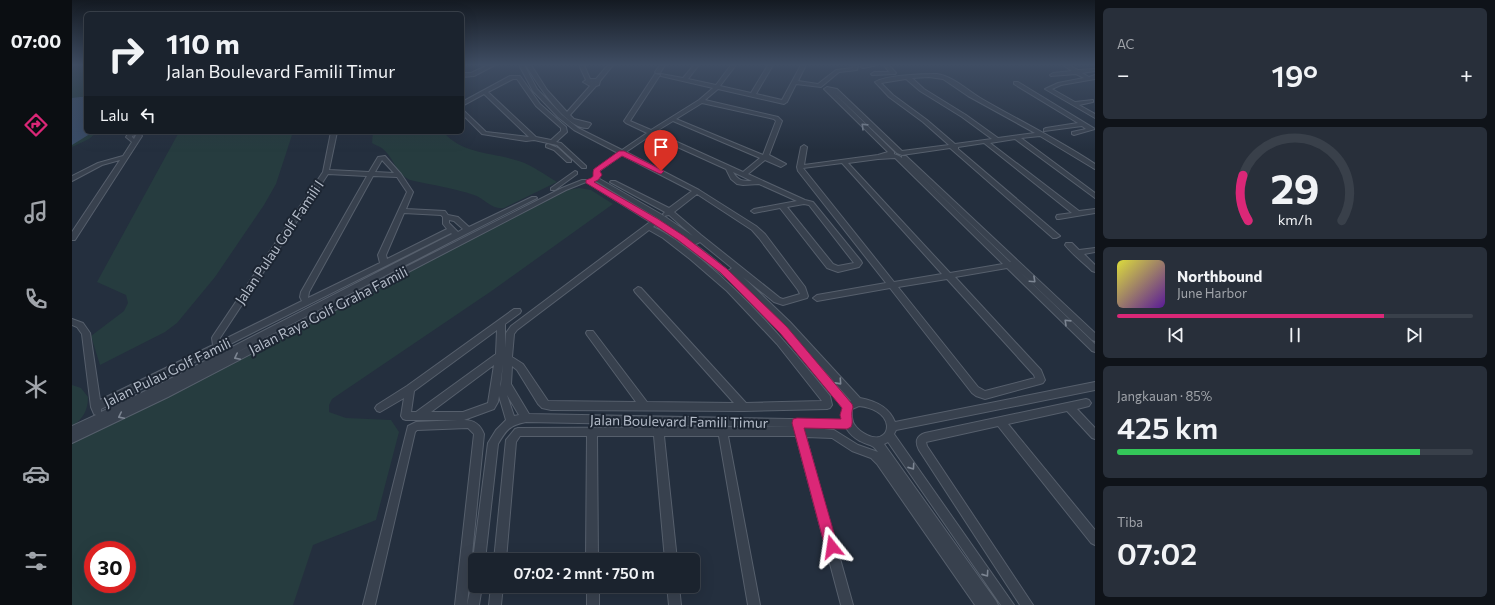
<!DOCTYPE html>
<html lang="id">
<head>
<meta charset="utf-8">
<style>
  :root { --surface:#1b232e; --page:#282f3a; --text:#f1f3f6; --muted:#a0a4aa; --line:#39404a; --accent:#db2777 }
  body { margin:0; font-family:Commissioner,sans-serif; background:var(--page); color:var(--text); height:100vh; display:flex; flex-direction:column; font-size:15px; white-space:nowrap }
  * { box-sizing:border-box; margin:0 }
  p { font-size:13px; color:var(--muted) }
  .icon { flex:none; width:22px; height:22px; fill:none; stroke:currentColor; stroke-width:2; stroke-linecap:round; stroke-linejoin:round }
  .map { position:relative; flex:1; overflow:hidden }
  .panel { display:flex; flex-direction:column; gap:8px; padding:8px; background:#0f1319; width:400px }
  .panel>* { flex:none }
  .guide { position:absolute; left:12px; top:12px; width:380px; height:122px; border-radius:6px; box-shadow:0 4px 16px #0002,0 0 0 1px var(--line); background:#1b232e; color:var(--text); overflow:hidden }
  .speed { position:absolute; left:12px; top:541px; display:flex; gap:8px; font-size:20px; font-weight:700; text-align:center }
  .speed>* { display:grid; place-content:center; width:52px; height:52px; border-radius:50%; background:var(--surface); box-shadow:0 4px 16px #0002,0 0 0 1px var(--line); line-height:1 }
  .speed .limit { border:6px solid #d22; background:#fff; color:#111 }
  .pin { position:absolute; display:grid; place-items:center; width:34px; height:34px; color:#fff; margin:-41px -17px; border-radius:50% 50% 50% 0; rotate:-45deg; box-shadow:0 0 4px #0007 }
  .pin .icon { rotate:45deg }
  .me { position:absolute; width:44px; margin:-22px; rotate:345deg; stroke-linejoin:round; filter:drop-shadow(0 0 3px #0008) }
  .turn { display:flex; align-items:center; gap:14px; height:84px; padding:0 16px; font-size:18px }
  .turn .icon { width:52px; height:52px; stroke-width:2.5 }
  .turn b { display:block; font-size:28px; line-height:34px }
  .then { display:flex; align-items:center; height:38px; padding:0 16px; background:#0003; gap:8px; font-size:15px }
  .big { font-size:30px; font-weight:600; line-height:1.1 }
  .panel .widget { flex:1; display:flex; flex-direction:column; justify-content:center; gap:6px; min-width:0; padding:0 14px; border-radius:6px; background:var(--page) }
  .panel .dial { align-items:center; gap:0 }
  .dial svg { height:104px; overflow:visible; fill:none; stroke:var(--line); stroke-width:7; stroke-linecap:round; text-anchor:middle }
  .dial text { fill:var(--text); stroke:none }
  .song { display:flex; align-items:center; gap:12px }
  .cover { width:48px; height:48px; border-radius:6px; background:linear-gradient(135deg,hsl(60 70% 55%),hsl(270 70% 35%)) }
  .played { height:4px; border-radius:2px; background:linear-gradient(90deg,var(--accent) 75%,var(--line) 75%) }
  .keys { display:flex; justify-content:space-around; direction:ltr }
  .heat { display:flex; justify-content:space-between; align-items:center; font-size:22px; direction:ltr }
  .charge { height:6px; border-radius:3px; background:linear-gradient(90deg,#34c759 85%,var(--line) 0) }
  .trip { position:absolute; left:396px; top:553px; width:232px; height:40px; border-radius:6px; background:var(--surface); box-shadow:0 4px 16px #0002,0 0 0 1px var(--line); font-weight:600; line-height:40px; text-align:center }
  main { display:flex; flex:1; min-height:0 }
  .dock { display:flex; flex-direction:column; width:72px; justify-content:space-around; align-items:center; background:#0b0e12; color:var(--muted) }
  .dock .icon { width:28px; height:28px }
  .dock .selected { color:var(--accent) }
  .dock b { font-size:18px; color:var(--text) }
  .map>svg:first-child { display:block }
</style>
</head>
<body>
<main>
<nav class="dock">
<b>07:00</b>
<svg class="icon selected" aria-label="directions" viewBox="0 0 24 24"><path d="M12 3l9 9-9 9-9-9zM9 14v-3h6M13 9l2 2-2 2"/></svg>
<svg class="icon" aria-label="music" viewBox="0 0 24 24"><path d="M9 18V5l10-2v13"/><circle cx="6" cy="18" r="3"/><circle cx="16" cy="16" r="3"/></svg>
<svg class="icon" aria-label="phone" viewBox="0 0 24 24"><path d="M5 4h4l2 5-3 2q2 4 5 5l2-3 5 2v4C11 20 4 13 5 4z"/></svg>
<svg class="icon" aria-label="climate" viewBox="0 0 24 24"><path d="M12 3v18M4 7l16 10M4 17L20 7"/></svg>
<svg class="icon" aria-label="car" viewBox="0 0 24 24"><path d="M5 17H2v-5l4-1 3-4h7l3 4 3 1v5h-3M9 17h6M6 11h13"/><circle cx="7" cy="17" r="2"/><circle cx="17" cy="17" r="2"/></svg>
<svg class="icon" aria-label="filters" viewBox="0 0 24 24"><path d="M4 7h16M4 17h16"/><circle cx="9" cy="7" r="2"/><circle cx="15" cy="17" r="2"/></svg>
</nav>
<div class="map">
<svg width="1023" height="605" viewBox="0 0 1023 605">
  <rect width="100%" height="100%" fill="#242f3e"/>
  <!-- green -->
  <path fill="#263c3f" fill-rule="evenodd" d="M0,65H14V132H25L17,139L0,147Z
    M107,132H221L204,184L192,205L143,277L105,323L93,332L28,365L19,336L52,311L56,303L54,295L25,282Z
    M301,132H371C392,155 420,152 447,161C460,165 473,175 485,182L432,208C420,210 413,199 402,195C382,188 359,185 338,180C322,172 323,159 311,149C308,146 304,146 300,143Z
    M507,188L519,190L541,204L421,290L260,399L257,405V412L274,418L319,420L327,432L304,520L241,545L221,605H0V441L86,399L496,190ZM21,550H55V584H21Z
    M0,385L9,388L16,397C16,411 11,418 0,427Z"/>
  <!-- water -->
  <path fill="#394c67" d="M8,97H14V132H21L0,145V98Z"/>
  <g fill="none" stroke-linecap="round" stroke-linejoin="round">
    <!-- stream -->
    <path stroke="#394c67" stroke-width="1.5" d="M0,69L1,65"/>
    <!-- minor casing -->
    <g stroke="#565f6c" stroke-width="2">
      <path id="minor" d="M416,65H423L402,76L390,77V73H399Z
        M447,65H452L465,89L490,115L506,128L550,150L575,133L554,123L552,121L583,74L588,75L558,121L579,130L627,100L641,88L589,76V74L611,78L622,65H627L616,79L644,85L659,65H664L648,86L679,93L696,65H701L684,94L710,100L729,65H734L726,81L746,84L764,70L781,68L780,65L786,66L785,70L767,72L749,87L724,84L715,102L712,104L646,89L633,100L706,117L710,121L697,155L714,164L709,167L693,160L676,174L733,200L741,202L789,261L790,263L787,267L766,272L755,268L708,208L682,213L679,211L682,209L725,201L687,184L671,185L665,184L659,179L654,169L579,135L554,152L627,190L684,226L693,234L733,287L736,296L735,298L711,305L702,302L671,277L718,322L788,398C804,401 817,407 823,422L1023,382V390L824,430L822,434L942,605H929L816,442L812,444L924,601L926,605H903L805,464L799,458L780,451L760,438L734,437L781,605H769L724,436H656L688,605H676L647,436H592L605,560H593L582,436H525L526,560H514L515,436H448L444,442L434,560H422L434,440L443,429L446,428L723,427L454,422C438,425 434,430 426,444L413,560H403V564L401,560L416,443L424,430L434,420L427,396L426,402L422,409L392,420C402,420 408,424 412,434L395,605H383L402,434L396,428L345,430L343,432L303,605H291L336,426L344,422L386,420H334L331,419L329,416L332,398L308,412L305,411L303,408L305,405L335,386L442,309H448L449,311L448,313L433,324V348L434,333L439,326L578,222L514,182L494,190L96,397L0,443V426L24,415L22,414L19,407L10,334L5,327L0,325V319L11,323L18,333L28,400L141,345L140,338L141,336L251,172L259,132H265L257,170L297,172L306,157L313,156L329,174L341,192L334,209L373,211L376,215L386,217L397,227L460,197H464L465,198L388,237L154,358L490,188L510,180H518C565,207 615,235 656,271L660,268L628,242L624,244H621L587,219L522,180V178H526L592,216L591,214L593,212L538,182L539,181H543L597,208L620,191L550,155L526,172H522V170L546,153L502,130L486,117L461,91ZM630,103L702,119L704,121L691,155L604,119ZM601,121L688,158L671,172L583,132ZM310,160L322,173L303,172ZM661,172L680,181C671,181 666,181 661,172ZM256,174L295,176L229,292L228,297L230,301L149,341L148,338ZM301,176L325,177L335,192L306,255L308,263L236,298L237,292ZM625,194L680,230L687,238L726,290L728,294L711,299L708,298L629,235L602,212ZM732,204L737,205L782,263L766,266L761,264L715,207ZM332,213L369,215L371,217V224L375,229L315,259L314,255ZM597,215L621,236L592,216ZM377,220L382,221L391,229L386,232L377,223ZM583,225C611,244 640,264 665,287C705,323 737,366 771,408V420L457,414L439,384L440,366L445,370L466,404L470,408L479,410L672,411L755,409L758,408L760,405L758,396C719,348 679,301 631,261C616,249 599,235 581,227ZM577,230L591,238L618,259L655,291L705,344L750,401L674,403L569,288L566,287L562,290L563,292L662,403L575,402L521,331H515L514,333L515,335L564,402L476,401L451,364L440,357L442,334L445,330ZM379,233L380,234L88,384L29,412V409ZM425,330L424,354L344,412H339L342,391ZM744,361L779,401L777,402ZM431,364L429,384L428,387ZM422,365L416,403L391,412H359ZM435,395L447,415L442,416ZM787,406C798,407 814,413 815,426C815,429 814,433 811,435C803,442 787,432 782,424C779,419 780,415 780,409ZM732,427L774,428C778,434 782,438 788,441C797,446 800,443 806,452L786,445L762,430Z
        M454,65H459L475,90L495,112L518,86L511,82L514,80L507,65H512L518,79H524L536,65H541L528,81L527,85L524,86L498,115L502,119L518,123L519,124L516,128C494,130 464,82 454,65Z
        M588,65H593L588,73H584L583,72Z
        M792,65H806L791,68L789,67Z
        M812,65H817L824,73L823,74L800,75L799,74L802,72H817Z
        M991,65H997L1006,70L1023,69V71L1010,73L1017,77L1023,75V79L989,85L980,89L1003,102L1021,100V102L1007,105L1023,114V118L973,89L986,83L1012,78L1004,74L979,76L978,75L981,73L1000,71Z
        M865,74C881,76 896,91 910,99C948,121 987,140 1023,164V169L1021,168L968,136L949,138L1023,193V198L943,139L918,143L1007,211L1023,209V213L987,219H985L984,217L985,215L1000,213L912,143L886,147V149L988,236L984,238H981L878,148L830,155L825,153L760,91L822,152V154L827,156L830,158V156H834L1023,333V341L1020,340L942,266L1023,344V352L1020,351L935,268L883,277L969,370L973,380L971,383L968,384L913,399L904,396L900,393L818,288L745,301L741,298L745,295L814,283L726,171L725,167L729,147L732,145L735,147L732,165L806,155L816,152L752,89L755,87L765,89L830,151L877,145L851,122L817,97L803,82C814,75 851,74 865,74ZM857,77L871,79L896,96L963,133L926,138L894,115L852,89L840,78ZM834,79L848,91L890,117L920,139L883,144L855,120L821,95L809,83ZM823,158L931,264L878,273L776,163L806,159ZM770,163L870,274L822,282L731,168ZM840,168L939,262H938ZM875,279L962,375L963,378L913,391L906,387L826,287Z
        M438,76H448L468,104L494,127L495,132L484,142L489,143L514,166V168H510L485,145L462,140L454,141L410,134L390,114V109L414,132L457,137L412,94L390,106V102ZM441,79H445L464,106L489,128V131L479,140L464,137L416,92Z
        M942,82H946L1023,129L1002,135L1000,134V132L1014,129L1010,126L972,131V129L974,128L1006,123L942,84Z
        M62,132H67L70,136L3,240H0V232L48,160L30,165L0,181V176L26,163L51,156L60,142L54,137L56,134ZM64,135L62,139L60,137V136Z
        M476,144L486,148L499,160V162H495L482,150L474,147V145Z
        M503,171L505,172V174L483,190H479V188Z
        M994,243H1000L1007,250L1023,248V252L1012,254L1023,265V272L1020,271C1011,262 1001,255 993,245Z
        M1014,399L1017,400L1019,403L1017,406L1005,409L1023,428V439L1020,438L995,411L936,424L1023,530V545L1019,543L926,426L854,442L855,446L961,605H948L847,450C843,442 844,436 853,433Z
        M403,581V586H410L407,605H395L400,582Z
        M419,586H431L429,605H417Z
        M515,586H527V605H515Z
        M595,586H607L609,605H597Z"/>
    </g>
    <!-- minor -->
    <use href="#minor" fill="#38414e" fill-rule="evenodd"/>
  </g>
  <!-- one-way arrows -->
  <defs><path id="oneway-chevron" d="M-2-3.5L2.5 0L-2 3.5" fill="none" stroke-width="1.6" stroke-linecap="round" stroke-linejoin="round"/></defs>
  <g stroke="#7c8592">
    <use href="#oneway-chevron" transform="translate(792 126) rotate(-136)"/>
    <use href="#oneway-chevron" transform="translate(961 280) rotate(43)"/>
    <use href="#oneway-chevron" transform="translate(995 322) rotate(-136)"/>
    <use href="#oneway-chevron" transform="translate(165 357) rotate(153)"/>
    <use href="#oneway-chevron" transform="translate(767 382) rotate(48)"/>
    <use href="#oneway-chevron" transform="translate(49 416) rotate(154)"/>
    <use href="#oneway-chevron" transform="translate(840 467) rotate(55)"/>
    <use href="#oneway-chevron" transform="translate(914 574) rotate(55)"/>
  </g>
  <!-- sky -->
  <linearGradient id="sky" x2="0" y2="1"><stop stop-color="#141a22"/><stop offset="0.43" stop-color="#3f4d63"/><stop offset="1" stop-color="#3f4d63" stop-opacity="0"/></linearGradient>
  <rect width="1023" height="150" fill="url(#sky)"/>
  <!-- route -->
  <path fill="#db2777" stroke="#8e194d" d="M547,151H552L592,171L589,174L586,173L550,156L528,171L530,175L526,180L522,182L586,219L612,236L655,269L715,327L780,404L781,407C778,416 782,421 779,427L775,429L732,428L766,547L764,552L760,554L755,552L753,547L720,423L721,419L725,418L769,419L768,415L770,408L708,333L649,273L606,240L580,223L514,183V180C525,176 519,177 522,169Z"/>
  <g text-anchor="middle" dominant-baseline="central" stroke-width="4" stroke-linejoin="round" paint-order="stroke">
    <!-- street labels -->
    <g font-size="14" fill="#b4bcc9" stroke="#1d2633">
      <text transform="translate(207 242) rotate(-56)">Jalan Pulau Golf Famili I</text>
      <text transform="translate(256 310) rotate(-27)">Jalan Raya Golf Graha Famili</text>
      <text transform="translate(95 372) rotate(-26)">Jalan Pulau Golf Famili</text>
      <text transform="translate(607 421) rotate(1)">Jalan Boulevard Famili Timur</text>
    </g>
  </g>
</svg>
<div class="speed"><div class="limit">30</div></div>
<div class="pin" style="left:589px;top:171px;background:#d93025"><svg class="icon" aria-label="arrive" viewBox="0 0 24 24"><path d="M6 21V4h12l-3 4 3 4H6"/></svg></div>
<svg class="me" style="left:760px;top:547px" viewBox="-20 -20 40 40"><path d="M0-17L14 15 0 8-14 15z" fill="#db2777" stroke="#fff" stroke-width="4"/></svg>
<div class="trip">07:02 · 2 mnt · 750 m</div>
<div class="guide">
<div class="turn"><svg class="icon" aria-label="right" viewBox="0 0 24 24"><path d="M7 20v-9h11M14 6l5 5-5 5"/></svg><div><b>110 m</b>Jalan Boulevard Famili Timur</div></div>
<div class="then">Lalu<svg class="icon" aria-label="left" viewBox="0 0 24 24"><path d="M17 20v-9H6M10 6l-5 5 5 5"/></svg></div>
</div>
</div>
<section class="panel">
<div class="widget"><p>AC</p>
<div class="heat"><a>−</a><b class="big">19°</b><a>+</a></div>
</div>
<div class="widget dial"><svg viewBox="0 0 100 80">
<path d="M14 69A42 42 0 1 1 86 69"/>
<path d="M14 69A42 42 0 0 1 10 34" stroke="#db2777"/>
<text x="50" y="56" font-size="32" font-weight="700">29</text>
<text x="50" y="72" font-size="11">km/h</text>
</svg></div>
<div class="widget">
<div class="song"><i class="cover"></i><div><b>Northbound</b><p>June Harbor</p></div></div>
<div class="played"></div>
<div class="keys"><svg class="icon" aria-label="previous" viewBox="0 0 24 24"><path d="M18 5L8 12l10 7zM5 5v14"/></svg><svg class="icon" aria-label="pause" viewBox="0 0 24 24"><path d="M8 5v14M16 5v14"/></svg><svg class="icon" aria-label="next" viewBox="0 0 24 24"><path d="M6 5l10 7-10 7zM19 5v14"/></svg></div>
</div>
<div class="widget"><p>Jangkauan · 85%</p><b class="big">425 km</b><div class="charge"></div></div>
<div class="widget"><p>Tiba</p><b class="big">07:02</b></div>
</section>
</main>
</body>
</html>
